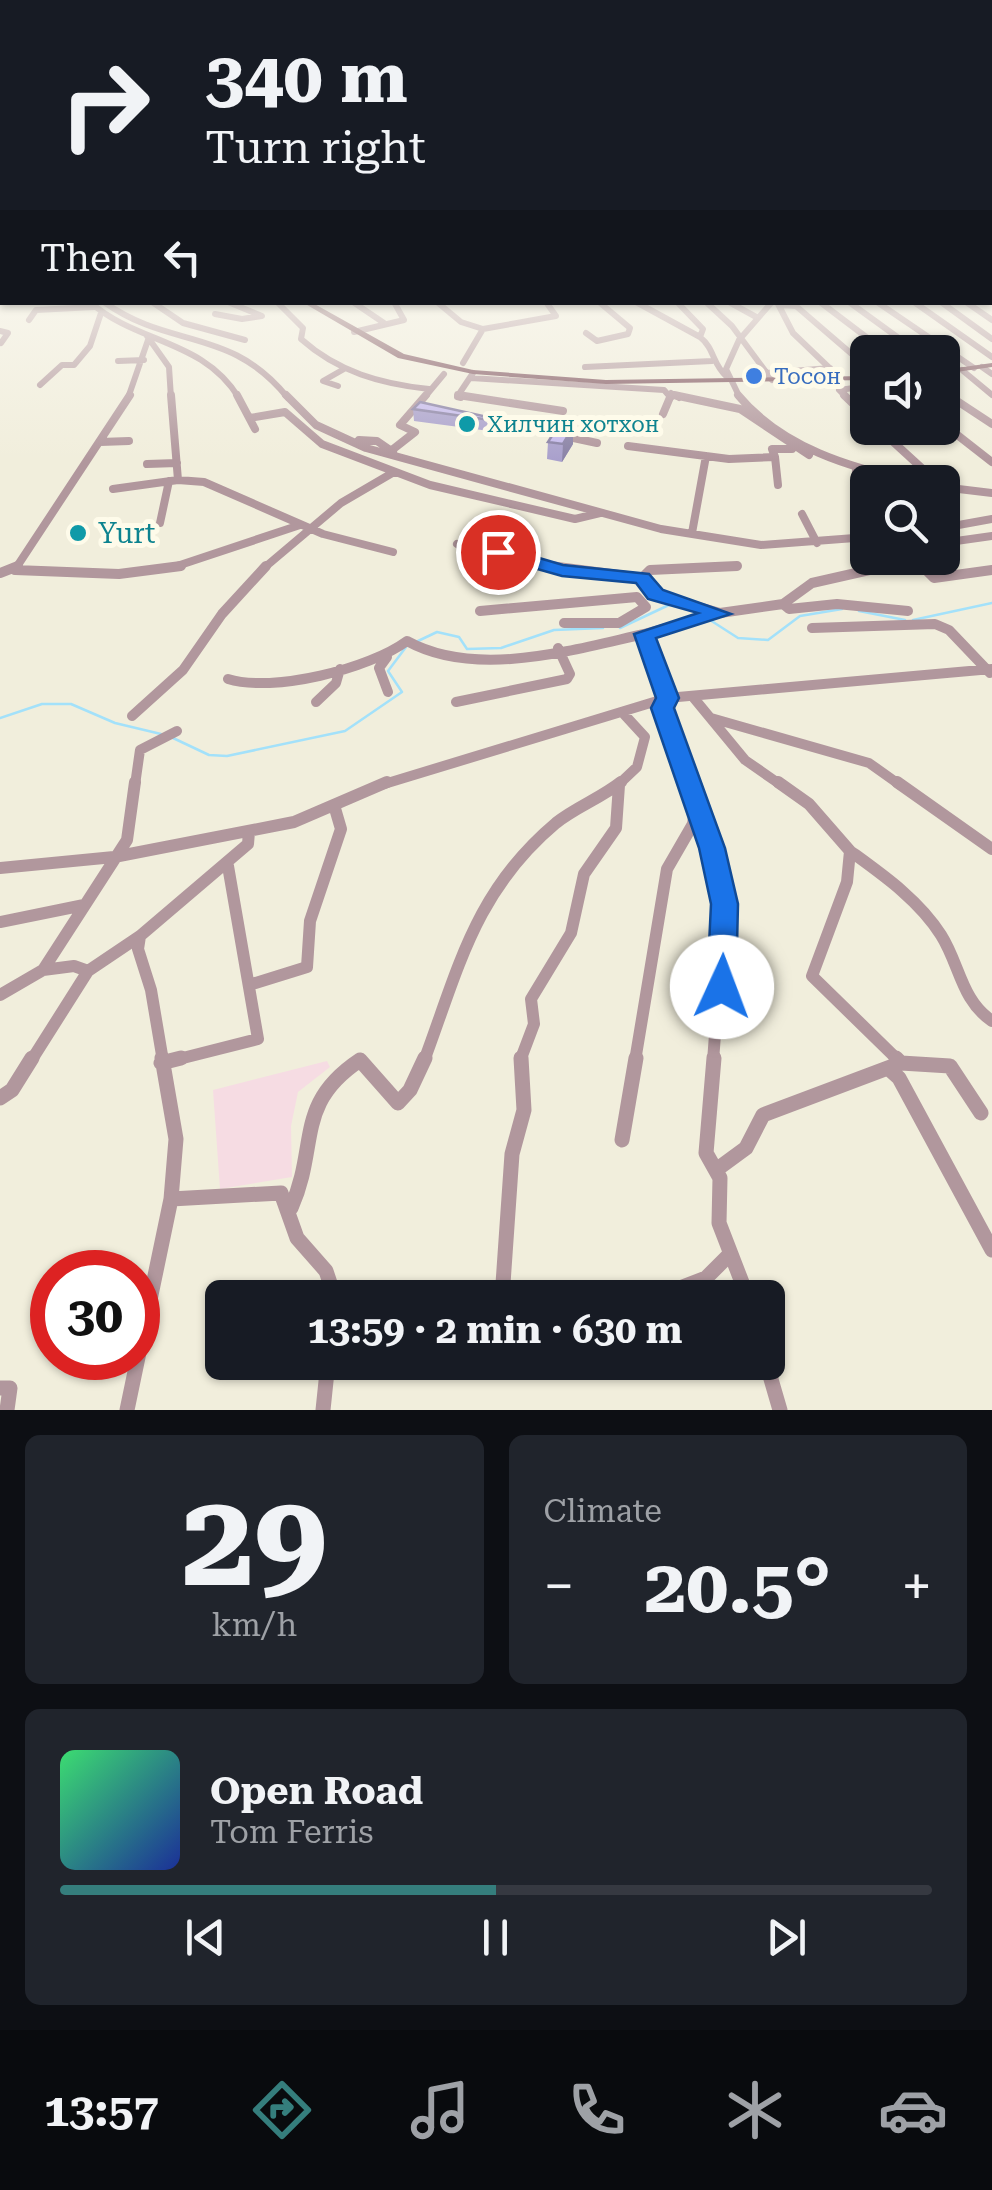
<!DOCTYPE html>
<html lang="en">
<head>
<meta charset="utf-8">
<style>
  :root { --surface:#171b24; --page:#20242c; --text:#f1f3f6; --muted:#9ea1a6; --line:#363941; --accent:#357e7d }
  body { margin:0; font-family:"Roboto Serif",serif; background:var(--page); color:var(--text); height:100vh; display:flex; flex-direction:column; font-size:38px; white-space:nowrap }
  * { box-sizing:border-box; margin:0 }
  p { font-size:32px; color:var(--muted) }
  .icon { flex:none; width:55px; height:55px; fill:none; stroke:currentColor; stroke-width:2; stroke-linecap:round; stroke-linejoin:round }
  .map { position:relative; height:1410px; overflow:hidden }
  .details { display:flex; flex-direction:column; gap:25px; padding:25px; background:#0d0f14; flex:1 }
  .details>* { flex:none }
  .top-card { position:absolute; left:0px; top:0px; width:992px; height:305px; box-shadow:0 2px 8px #0004; background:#171b24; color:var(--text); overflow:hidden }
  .tools { position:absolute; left:850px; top:335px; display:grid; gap:20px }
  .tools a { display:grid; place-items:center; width:110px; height:110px; border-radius:15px; background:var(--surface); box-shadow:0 2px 8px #0004; font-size:50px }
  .speed { position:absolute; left:30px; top:1250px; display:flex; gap:20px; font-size:50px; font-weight:700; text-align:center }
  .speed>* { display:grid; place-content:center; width:130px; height:130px; border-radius:50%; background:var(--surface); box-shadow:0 2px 8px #0004; line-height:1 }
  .speed .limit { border:15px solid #d22; background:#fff; color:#111 }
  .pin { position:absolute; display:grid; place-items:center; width:85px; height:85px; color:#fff; margin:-42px; border:5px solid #fff; border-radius:50%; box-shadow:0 2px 10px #0007 }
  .me { position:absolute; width:110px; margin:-55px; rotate:2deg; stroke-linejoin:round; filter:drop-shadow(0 0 8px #0008) }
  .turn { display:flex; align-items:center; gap:35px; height:210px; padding:0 40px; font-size:45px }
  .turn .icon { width:130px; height:130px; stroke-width:2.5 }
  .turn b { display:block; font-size:70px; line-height:85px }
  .then { display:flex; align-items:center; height:95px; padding:0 40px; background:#0003; gap:20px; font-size:38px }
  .big { font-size:75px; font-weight:700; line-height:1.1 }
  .details .card { flex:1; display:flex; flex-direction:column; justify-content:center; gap:15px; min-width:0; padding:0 35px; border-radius:15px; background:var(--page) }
  .details .dial { align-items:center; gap:0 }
  .dial b { font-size:130px; line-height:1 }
  .song { display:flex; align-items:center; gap:30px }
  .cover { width:120px; height:120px; border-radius:15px; background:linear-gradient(135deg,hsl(140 70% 55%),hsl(230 70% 35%)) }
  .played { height:10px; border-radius:5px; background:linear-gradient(90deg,var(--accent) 50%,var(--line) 50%) }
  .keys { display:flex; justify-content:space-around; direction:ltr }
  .heat { display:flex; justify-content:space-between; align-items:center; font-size:55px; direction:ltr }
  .details .tiles { flex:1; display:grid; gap:25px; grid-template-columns:1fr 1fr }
  .card:last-child { grid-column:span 2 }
  .trip { position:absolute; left:205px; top:1280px; width:580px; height:100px; border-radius:15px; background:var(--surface); box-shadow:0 2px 8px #0004; font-weight:700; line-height:100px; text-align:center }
  .tabs { display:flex; height:160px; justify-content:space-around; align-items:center; background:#090b0e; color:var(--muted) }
  .tabs .icon { width:70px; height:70px }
  .tabs .selected { color:var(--accent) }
  .tabs b { font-size:45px; color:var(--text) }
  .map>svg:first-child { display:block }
</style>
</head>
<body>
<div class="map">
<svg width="992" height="1410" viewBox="0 0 992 1410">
  <rect width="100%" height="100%" fill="#f1eedc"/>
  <!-- education -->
  <path fill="#f6dce3" d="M327,1061L330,1067L298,1092L291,1126L292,1177L220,1189L213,1090Z"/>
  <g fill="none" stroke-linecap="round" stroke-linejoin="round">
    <!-- stream -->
    <path stroke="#a3e1fa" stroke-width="2.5" d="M859,611L905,620
      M710,620L738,638L768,640L800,616L842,609
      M913,620L992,603
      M620,628L671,604
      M418,641L437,632L459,637L467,649L501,648L554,630L603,628
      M0,718L42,704H71L115,723L161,734
      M173,738L209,755L227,756L345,731L402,692L388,671L406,647"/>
    <!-- minor-far4 -->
    <path stroke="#b1979d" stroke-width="6" d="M90,302C137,344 203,339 239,398
      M104,302C171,350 230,326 288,398
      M152,302L183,323L245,340
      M277,302L303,328L301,339C338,372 381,384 429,389
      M353,302L384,323
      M437,302L461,322L483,329
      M636,302L700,337
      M677,302L703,329L700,337C715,349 712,364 727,377
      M706,302L732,326L772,380
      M729,302L758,318
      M777,302L793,333L841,379
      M820,302L886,352
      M849,302L918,352
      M877,302L974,368
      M914,302L992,357
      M941,302L992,339
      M966,302L992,320
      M779,305L796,306L868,368
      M215,314L242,319L262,316L228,302
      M29,320L36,310L94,307
      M0,331L8,333L1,343
      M354,332L404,320L394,302
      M586,333L597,341L628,334L630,328L599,302
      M147,336L169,367L171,398
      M118,361L144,360
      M463,363L483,329L556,316L546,302
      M585,367L712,361
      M982,367L992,374
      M962,370L992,395
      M766,373L830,368
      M471,378L664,390L671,398
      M40,385L62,365H74L90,346L101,313
      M338,386L323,381L344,369
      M942,391L952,398
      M671,393L679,398
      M128,398L148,340
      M424,398L444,374
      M461,398L457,397L473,373
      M740,398L726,369L739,340L772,302
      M847,398L839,390L868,386"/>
    <!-- minor-far3 -->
    <path stroke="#b1979d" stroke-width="8" d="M171,395L178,480L204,482L323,534L393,552
      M237,395L255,429
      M286,395L316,425L366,448L661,529L761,545L868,537
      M458,395L563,411
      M674,395L740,409L809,455
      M738,395C782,448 851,468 916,482
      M844,395L868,418
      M948,395L992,424
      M663,414L671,395
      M250,418L285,412L322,444L430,485L575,519L600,513
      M942,423L992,462
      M507,424L597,443
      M878,428L937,482
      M359,440L377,441L393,452
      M100,442L129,441
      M628,446L729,459L775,457L772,449H792
      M392,450L415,432L400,425L426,395
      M775,457L778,485
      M147,464L177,463
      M856,471L854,504L868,535
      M942,487L992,493
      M113,489L178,480
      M802,514L817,543
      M160,523L169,481
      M942,528L992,519
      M692,533L706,456
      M942,543L992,536
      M457,544L468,551L520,554L557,568
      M914,558L924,568
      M16,568L130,395
      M171,568L300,525
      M264,568L341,503L394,472
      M692,568L737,566
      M880,568L908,558"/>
    <!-- minor-far2 -->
    <path stroke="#b1979d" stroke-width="10" d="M550,566L642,578L656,595L720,613
      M922,566L934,578L992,570
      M15,570L119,574L181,566
      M0,573L18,566
      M642,578L650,570L737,566
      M783,604L789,609L837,604L908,611
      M480,611L637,597L646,607L619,623H564
      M812,628L935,624L949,630L990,673
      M387,657L379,668L388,692
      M228,679C273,693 369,669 407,641C476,679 572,650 644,634
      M693,697L745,760L781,785
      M316,702L336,683L340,669
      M456,702L567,679L570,674L558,648
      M132,716L183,670L222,614L266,566
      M711,718L869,763L900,785
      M135,785L140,750L177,731
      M381,785L667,698L992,669
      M618,785L637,767L645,737L622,712
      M689,785L662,708L667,698L644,634L720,613L783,604L812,583L887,566"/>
    <!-- minor-far1 -->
    <path stroke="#b1979d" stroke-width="12" d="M688,782L725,904L713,1061
      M778,782L809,804L850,851L847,882L812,976L899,1061
      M897,782L992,849
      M850,851C883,875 919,900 941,935C960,965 961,1000 992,1021
      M0,868L114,857L294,822L387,782
      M0,922L84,905
      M43,970L74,966L88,971L140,936
      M249,985L307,967L310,921L341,829L334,805
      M0,995L43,970L127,840L135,782
      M31,1061L88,971
      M163,1061L151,990L138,949L140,936L248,844L249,832
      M171,1061L258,1039L228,866
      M424,1061C459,967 475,891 556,823C576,807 601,798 621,782
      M520,1061L534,1024L531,999L571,933L584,874L616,828L619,785
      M635,1061L667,869L693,824L695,811"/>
    <!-- minor -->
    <path stroke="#b1979d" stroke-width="15" d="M714,1058L706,1153L720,1178L719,1223L748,1298
      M896,1058L901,1063L950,1066L981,1113
      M161,1063L181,1058
      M889,1069L899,1078L992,1250
      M0,1098L12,1090L32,1058
      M622,1140L636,1058
      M716,1170L746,1148L763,1115L901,1063
      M171,1199L281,1193L297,1238L326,1271L335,1298
      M291,1208C319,1145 294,1104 360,1060L398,1103L410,1090L425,1058
      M502,1298L512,1154L524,1110L521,1058
      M654,1298L706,1278L730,1254
      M766,1362L780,1410
      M0,1388H10L7,1410
      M127,1410L171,1199L176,1139L162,1058
      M323,1410L328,1362"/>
    <!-- major -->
    <path fill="#7c505b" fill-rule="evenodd" d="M302,302H311L404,354L473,370L606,380L868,376V380L606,384L473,374L398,358Z
      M992,363V367L942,374V370Z"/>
  </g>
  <!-- wall -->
  <path fill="#a9a0cc" d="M413,409L519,424V435L414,421Z
    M548,442L573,444L562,462L547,459Z"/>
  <!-- shaded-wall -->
  <path fill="#8a82a6" d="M573,427V444L562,462L563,444Z"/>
  <!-- building -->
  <path fill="#c5baed" stroke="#8a82a6" stroke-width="2.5" d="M420,402L519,424L413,409Z
    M560,423L573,427L563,444L548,442Z"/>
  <!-- sky -->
  <linearGradient id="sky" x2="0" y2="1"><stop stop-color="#8cc6ef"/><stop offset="0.57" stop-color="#f9f7ef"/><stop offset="1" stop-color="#f9f7ef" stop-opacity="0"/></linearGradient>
  <rect width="992" height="460" fill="url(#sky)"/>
  <!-- route -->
  <path fill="#1a73e8" stroke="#114b97" stroke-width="2.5" d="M498,546L563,565L649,574L663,590L731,614L656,638L679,698L674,708L725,848L738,904L736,987L732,996L722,999L711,996L707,987L711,904L699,848L651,708L656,698L634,634L698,613L648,599L636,583L562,576L491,556V548Z"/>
  <!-- markers -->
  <circle fill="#3f7fe0" stroke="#fefbea" stroke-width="4" cx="754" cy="376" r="10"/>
  <g fill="#0f9aa8" stroke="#fefbea" stroke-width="4">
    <circle cx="467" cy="424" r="10"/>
    <circle cx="78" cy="533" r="10"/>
  </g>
  <g text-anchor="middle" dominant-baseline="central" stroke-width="10" stroke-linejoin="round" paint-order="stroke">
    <!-- far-shop labels -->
    <g font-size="22" fill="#366cbe" stroke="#fefbea" text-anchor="start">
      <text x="774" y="376">Тосон</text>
    </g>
    <!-- far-culture labels -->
    <g font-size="22" fill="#0d838f" stroke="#fefbea" text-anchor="start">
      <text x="487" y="424">Хилчин хотхон</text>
    </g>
    <!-- culture labels -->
    <g font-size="28" fill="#0d838f" stroke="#fefbea" text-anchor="start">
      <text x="98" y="533">Yurt</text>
    </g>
  </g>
</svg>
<div class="tools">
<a><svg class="icon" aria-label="sound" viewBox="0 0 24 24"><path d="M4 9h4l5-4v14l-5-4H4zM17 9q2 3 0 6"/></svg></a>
<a><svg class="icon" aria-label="search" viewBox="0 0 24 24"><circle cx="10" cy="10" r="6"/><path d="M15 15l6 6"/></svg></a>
</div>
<div class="speed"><div class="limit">30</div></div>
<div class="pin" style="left:498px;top:552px;background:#d93025"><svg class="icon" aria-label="arrive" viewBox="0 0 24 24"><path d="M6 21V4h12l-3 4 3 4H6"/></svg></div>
<svg class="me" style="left:722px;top:987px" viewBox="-20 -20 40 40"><circle r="19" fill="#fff"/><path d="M0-13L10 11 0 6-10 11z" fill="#1a73e8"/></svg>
<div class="trip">13:59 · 2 min · 630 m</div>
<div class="top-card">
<div class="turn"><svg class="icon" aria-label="right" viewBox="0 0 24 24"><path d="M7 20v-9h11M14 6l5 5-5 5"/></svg><div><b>340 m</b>Turn right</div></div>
<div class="then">Then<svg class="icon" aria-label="left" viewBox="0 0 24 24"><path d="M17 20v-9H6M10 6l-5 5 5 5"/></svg></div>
</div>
</div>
<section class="details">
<div class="tiles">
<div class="card dial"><b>29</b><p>km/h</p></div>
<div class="card"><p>Climate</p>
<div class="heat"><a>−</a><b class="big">20.5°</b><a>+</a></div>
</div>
<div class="card">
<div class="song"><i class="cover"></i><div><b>Open Road</b><p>Tom Ferris</p></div></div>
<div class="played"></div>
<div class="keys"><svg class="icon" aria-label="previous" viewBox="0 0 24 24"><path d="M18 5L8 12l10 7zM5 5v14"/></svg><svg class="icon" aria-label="pause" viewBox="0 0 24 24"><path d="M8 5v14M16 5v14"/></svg><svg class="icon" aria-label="next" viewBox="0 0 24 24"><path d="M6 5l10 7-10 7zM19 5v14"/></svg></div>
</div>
</div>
</section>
<nav class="tabs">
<b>13:57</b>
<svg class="icon selected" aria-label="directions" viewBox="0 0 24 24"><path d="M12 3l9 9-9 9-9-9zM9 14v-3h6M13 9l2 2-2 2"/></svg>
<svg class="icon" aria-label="music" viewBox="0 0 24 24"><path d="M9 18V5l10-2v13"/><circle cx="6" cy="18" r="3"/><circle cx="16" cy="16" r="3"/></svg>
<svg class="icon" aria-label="phone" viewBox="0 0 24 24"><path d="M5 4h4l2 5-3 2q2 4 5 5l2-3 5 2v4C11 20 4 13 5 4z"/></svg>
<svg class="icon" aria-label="climate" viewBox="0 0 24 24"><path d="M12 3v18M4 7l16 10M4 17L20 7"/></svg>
<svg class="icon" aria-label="car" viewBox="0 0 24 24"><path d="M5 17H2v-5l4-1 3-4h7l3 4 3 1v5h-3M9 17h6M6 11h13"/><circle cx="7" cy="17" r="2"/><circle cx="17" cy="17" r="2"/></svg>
</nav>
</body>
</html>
